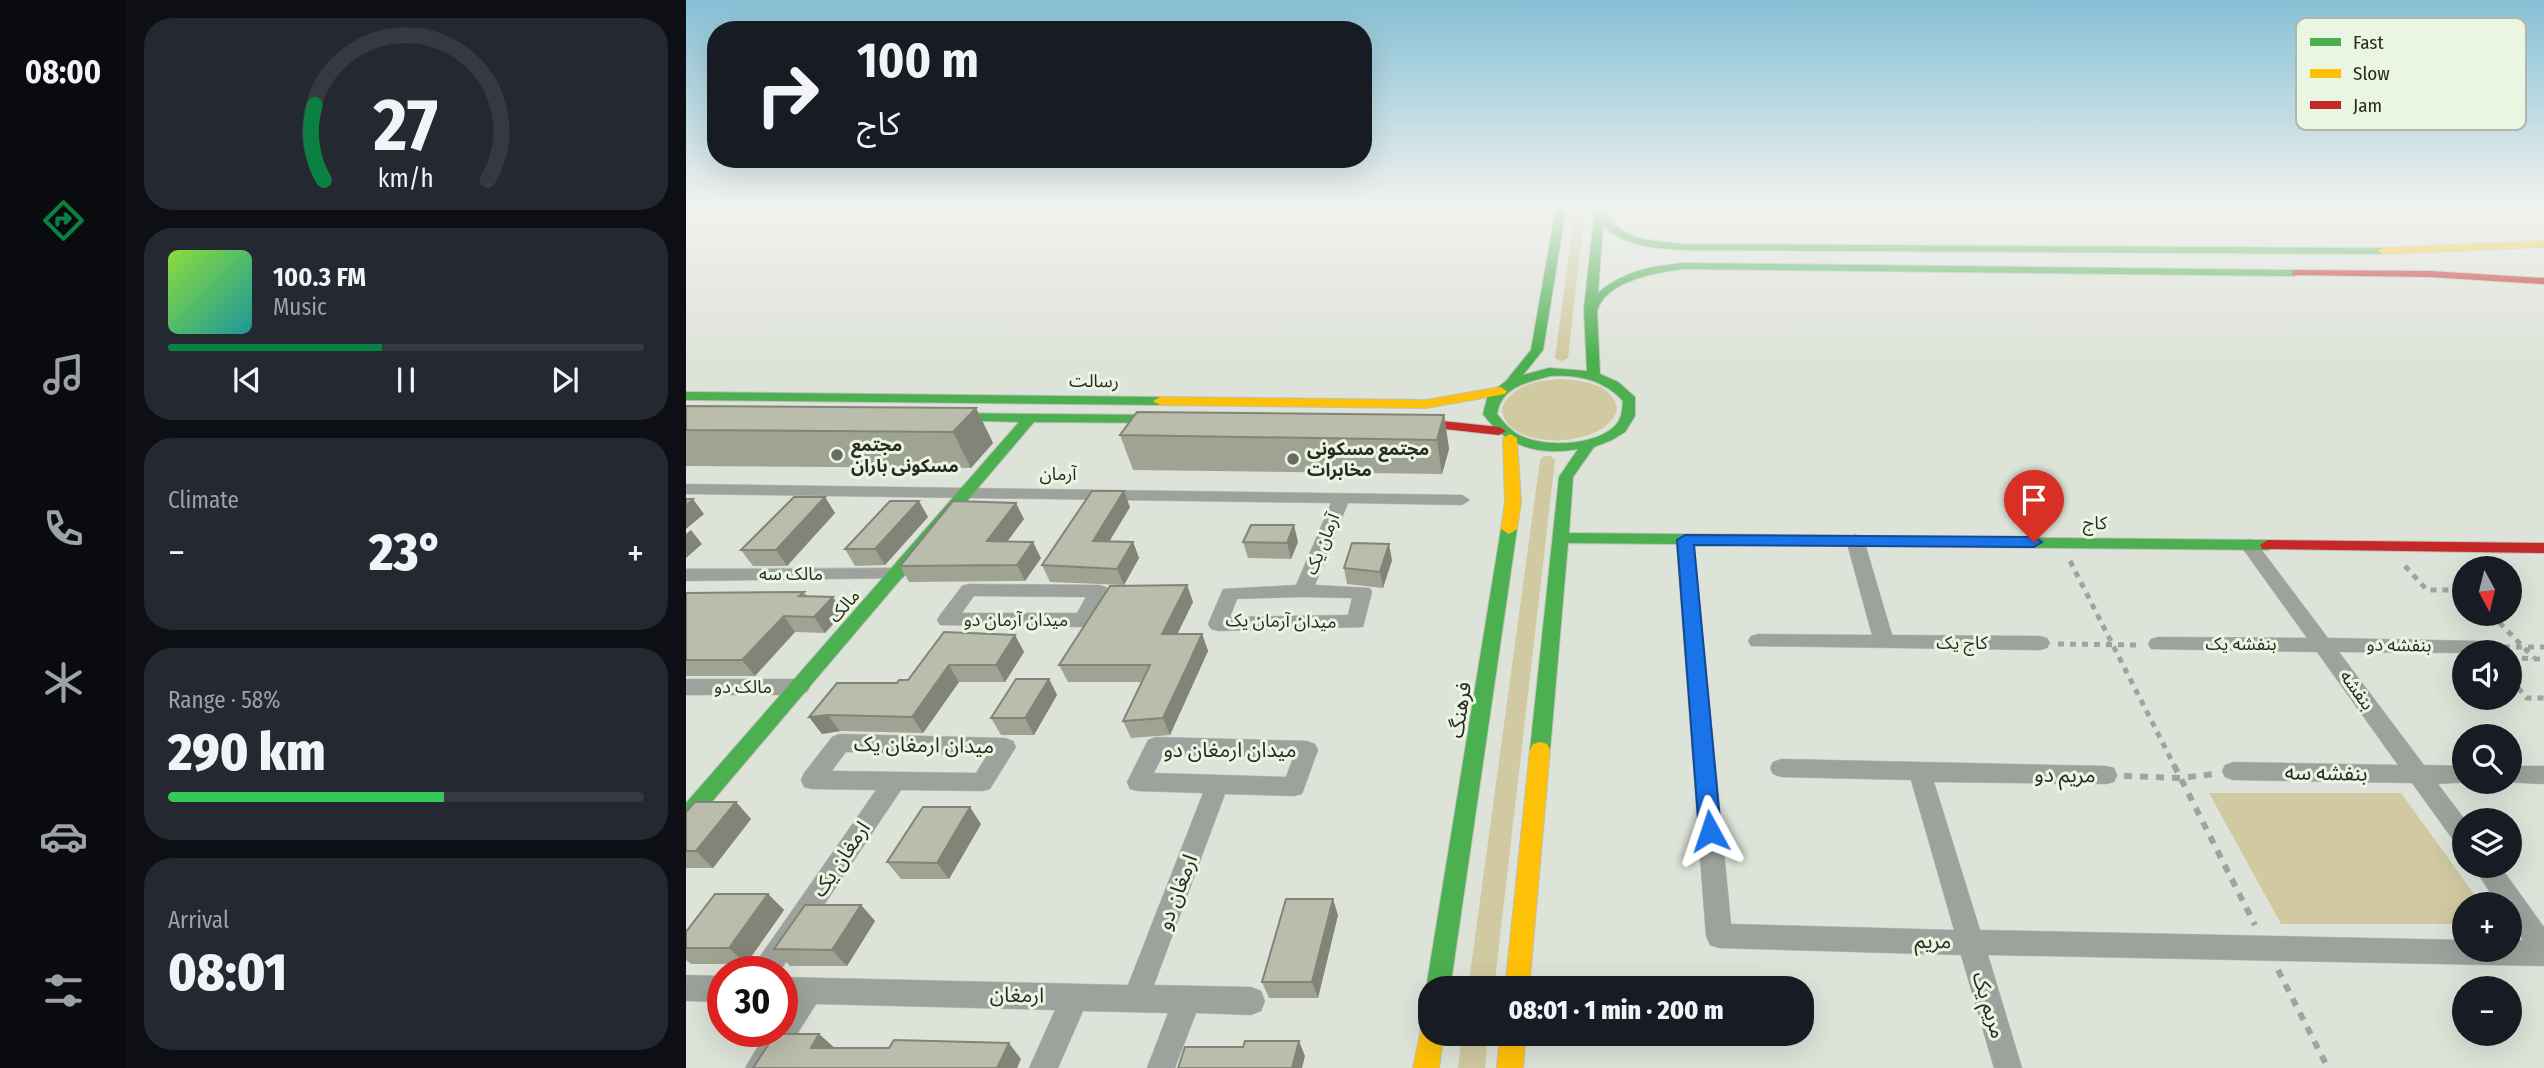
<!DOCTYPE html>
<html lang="en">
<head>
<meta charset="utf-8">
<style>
  :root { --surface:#171b24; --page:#242831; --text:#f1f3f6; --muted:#9ea1a6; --line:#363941; --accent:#0b8043 }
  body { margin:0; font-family:"Fira Sans Condensed","Noto Sans Arabic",sans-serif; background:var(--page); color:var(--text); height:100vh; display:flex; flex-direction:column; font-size:26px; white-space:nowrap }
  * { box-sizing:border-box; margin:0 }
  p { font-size:23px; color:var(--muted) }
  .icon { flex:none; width:38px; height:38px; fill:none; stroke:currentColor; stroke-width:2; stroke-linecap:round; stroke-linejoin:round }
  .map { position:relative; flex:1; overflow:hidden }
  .panel { display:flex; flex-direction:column; gap:18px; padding:18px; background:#0d0f14; width:560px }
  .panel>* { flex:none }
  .guide { position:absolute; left:21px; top:21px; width:665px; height:147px; border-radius:28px; box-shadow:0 7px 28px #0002; background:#171b24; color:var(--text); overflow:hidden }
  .needle { width:46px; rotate:173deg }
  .controls { position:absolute; left:1766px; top:556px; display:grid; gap:14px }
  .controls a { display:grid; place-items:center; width:70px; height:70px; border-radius:50%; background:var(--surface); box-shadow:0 7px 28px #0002; font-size:35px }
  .speed { position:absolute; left:21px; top:956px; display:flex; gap:14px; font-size:35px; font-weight:700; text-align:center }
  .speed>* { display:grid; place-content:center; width:91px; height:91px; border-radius:50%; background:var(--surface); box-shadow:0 7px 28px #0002; line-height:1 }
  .speed .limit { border:10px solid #d22; background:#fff; color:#111 }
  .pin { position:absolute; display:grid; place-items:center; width:60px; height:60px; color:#fff; margin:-72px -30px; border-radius:50% 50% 50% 0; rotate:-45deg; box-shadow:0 0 7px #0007 }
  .pin .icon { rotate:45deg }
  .me { position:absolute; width:77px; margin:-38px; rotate:355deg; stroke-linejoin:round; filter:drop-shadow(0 0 5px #0008) }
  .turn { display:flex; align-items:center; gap:24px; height:147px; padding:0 35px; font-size:32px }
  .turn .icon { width:91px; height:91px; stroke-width:2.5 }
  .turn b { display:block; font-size:49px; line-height:60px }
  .big { font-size:52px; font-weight:800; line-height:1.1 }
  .panel .tile { flex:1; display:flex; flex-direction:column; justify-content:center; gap:10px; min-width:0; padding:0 24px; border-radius:28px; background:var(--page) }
  .panel .dial { align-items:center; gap:0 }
  .dial svg { height:182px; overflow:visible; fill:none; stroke:var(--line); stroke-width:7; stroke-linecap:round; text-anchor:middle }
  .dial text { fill:var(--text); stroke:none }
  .song { display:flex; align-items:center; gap:21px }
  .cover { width:84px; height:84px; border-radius:10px; background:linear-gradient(135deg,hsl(90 70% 55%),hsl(180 70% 35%)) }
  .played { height:7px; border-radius:4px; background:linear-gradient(90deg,var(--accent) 45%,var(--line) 45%) }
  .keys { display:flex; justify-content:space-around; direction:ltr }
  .heat { display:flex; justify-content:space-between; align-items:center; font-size:38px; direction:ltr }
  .charge { height:10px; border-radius:5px; background:linear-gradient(90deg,#34c759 58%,var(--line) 0) }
  .trip { position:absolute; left:732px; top:976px; width:396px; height:70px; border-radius:28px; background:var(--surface); box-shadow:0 7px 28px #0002; font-weight:800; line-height:70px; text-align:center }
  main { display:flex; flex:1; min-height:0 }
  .tabs { display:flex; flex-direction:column; width:126px; justify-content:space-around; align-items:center; background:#090b0e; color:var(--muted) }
  .tabs .icon { width:49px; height:49px }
  .tabs .current { color:var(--accent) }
  .tabs b { font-size:32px; color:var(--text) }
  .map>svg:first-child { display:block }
</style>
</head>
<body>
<main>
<nav class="tabs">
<b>08:00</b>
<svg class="icon current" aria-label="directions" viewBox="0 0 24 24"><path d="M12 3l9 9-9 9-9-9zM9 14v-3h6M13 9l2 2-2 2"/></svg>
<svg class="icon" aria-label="music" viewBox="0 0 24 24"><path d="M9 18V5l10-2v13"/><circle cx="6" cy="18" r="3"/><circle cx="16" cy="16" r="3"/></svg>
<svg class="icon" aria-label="phone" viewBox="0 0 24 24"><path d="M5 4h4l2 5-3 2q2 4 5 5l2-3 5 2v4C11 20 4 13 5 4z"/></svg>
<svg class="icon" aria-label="climate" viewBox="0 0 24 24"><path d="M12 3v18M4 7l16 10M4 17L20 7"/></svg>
<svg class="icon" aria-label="car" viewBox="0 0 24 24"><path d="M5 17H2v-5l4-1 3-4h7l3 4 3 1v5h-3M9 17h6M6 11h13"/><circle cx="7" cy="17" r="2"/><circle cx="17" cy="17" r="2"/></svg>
<svg class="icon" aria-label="filters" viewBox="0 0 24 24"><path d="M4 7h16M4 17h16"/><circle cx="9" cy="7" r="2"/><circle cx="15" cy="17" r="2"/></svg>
</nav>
<section class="panel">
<div class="tile dial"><svg viewBox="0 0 100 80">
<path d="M14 69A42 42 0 1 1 86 69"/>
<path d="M14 69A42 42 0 0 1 10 36" stroke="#0b8043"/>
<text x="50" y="56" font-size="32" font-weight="700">27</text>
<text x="50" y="72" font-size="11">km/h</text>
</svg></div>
<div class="tile">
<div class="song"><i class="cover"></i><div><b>100.3 FM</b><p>Music</p></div></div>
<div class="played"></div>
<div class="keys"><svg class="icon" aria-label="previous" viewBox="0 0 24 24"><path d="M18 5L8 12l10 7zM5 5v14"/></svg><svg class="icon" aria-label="pause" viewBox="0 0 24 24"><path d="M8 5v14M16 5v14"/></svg><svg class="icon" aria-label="next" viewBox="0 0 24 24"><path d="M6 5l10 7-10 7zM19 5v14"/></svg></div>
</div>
<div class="tile"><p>Climate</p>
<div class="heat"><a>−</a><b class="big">23°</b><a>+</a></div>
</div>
<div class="tile"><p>Range · 58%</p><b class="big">290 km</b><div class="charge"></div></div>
<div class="tile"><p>Arrival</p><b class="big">08:01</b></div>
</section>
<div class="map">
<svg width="1858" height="1068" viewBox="0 0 1858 1068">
  <rect width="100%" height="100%" fill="#dee3d9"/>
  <!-- green -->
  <path fill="#d1c9a1" d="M889,208H899L882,358L876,361L869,358Z
    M877,379C898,381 927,384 931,409C921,450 817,452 816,408C826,384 854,380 877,379Z
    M858,456H865L869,460L808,989H782L854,460Z
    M1523,793H1715L1796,905H1778V924H1595Z
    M776,1034H802L799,1068H772Z"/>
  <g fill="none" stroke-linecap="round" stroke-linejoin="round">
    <!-- street casing -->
    <g stroke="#bdc1b9" stroke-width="1">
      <path id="street" d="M0,484L776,495L784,500L776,505L662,503L629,585L684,588L686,592L677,627L532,631L525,629L522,624L537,589L610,585L645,503L0,494ZM617,597L666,598L662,615L544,617L551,599Z
        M999,534L1008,540L1045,924L1268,930L1225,780L1095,777L1087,774L1084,768L1087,762L1095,759L1420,766L1428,768L1431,775L1428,782L1420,784L1248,782L1294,930L1778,940V950H1824V940H1837L1824,921V905H1812L1787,866H1814L1858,927V966L1302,955L1336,1068H1308L1275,955L1033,948L1024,945L1020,936L990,540Z
        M1169,534L1178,540L1206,635L1354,636L1361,638L1364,643L1361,648L1354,650L1065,646L1062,641L1065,636L1072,634L1186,635L1160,540Z
        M1563,539L1569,541L1642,638L1794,641L1797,646L1794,651L1788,653L1653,652L1738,765L1778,766V782H1784L1752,784L1780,821L1778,847L1770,844L1726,783L1547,780L1539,777L1536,771L1539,765L1547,762L1712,765L1631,652L1465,649L1462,644L1465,639L1472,637L1621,638L1554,545Z
        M211,568L220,574L217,578L0,581V569Z
        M283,584L413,585L420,587L422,591L404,625L397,627L254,625L251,620L254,615L276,586ZM288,596L400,597L391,613H276Z
        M0,679H114L121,682L124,687L121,692L114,695H0Z
        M154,734L319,738L327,741L330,747L304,789L296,791L215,790L94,971H66L70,962L190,790L126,789L118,787L115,780L118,773L146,737ZM160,752L301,755L290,773L146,771Z
        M470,737L621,741L629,744L632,750L616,794L608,796L539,794L468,985L565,987L575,991L579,1001L575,1011L565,1015L510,1013L489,1068H461L482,1013L397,1011L372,1068H343L369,1010L130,1004L90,1068H59L81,1031H96V1007L99,1003H96V977L442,985L517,793L452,791L444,789L441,782L462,740ZM477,755L607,758L600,777L468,773Z
        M1824,766H1858V784L1818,782H1824Z
        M0,975L37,976V1002L0,1001Z"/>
    </g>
    <!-- fast casing -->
    <g stroke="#bdc1b9" stroke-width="2">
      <path id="fast" d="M870,208H880L857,350L837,375L863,368L901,371L898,309L909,208H919C930,241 968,241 998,244L1697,248L1702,251L1697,254L998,250C969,248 938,247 917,225L912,293C937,271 966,266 998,263L1610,270L1615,273L1610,276L998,269C971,272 918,281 911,312L914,374L932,382L949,397V416L939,432L926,440L908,447L887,477L883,533L1582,540L1590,545L1582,550L882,543L864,750L861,756L854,758L847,756L844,750L873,477L892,449C852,456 821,447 797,414L802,395L820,381L845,350ZM864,376C892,375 917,379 937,401C936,410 936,419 929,426C909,445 865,447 840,438C827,434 819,424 811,414C816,386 840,383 864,376Z
        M0,392L474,397L481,401L474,405L0,400Z
        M262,413L477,415L484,419L477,423L348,422L7,824L0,827V803L333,422L257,420L255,417L257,414Z
        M823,524L831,529L764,989H744V998L740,989L815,529Z"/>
    </g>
    <!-- slow casing -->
    <g stroke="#bdc1b9" stroke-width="2">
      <path id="slow" d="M1858,241V247L1697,254L1692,251L1697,248Z
        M814,387L821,391L819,394L740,408L474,405L467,401L474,397L740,400Z
        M824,434L831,438L835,502L831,529L823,534L815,529L819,502L817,438Z
        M854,742L861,744L864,750L843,989H819L844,750L847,744Z
        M744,1022V1034H758L753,1068H727L736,1025Z
        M814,1034H840L837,1068H811Z"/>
    </g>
    <!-- jam casing -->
    <g stroke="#bdc1b9" stroke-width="2">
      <path id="jam" d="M1610,270L1744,271L1858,278V284L1744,277L1606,275V271Z
        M727,418L813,427L820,431L813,435L722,425L720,422Z
        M1582,540L1858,543V553L1576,549L1574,545Z"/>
    </g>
    <!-- path-far1 -->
    <path stroke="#9fa49e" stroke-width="5" stroke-dasharray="6 6" stroke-linecap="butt" d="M1384,561L1489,767
      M1719,566L1741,590H1778
      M1805,614L1848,658
      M1372,644L1454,645
      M1806,647H1858
      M1824,658L1858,659
      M1824,679L1841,698H1858"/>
    <!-- path -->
    <path stroke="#9fa49e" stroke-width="6" stroke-dasharray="8 8" stroke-linecap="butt" d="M1488,765L1569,925
      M1438,776L1495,778L1527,774
      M1592,970L1642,1068"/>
    <!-- street -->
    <use href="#street" fill="#9da39c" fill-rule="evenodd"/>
    <!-- fast -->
    <use href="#fast" fill="#4caf50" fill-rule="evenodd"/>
    <!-- slow -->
    <use href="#slow" fill="#ffc107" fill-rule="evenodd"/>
    <!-- jam -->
    <use href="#jam" fill="#c62828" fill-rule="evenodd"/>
  </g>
  <!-- wall -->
  <path fill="#a0a393" d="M0,406L290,408L307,443L285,468L0,466Z
    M758,415L763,449L756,474L447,470L434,435Z
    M139,497L149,513L101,566H67L55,550Z
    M444,507L423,541L447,542L453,558L438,585L364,582L356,565Z
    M242,517L199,565L169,566L159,549Z
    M338,519L321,541L355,558L339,581L223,582L214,566Z
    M557,542H612L605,559L562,558Z
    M706,560L697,588L661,584L658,568Z
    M501,585L507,602L491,634H516L522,651L484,735L445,738L437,721L456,682H382L373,665Z
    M118,592L121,596L147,597L157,613L139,633L109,632L69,676H0V593Z
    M329,635L338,652L319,682H273L237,733L154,731L136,734L123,717L222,680Z
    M363,679L371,695L348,735H315L305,718Z
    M50,802L65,819L27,868H0V812Z
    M295,824L263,879H215L201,862Z
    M82,894L98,910L60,964H5L0,960V932Z
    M175,905L189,921L161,966H104L88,949Z
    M652,915L632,998H583L576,982Z"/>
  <!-- shaded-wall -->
  <path fill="#828478" d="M290,408L307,443L285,468L267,432Z
    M758,415L763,449L756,474L751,440Z
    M438,491L444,507L414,557L407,541Z
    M139,497L149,513L101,566L90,550Z
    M7,499L18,514L0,529V506Z
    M233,501L242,517L199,565L189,549Z
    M330,503L338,519L309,558L301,541Z
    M608,525L612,542L605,559L601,543Z
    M5,530L16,544L0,558V534Z
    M347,542L355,558L339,581L331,565Z
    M447,542L453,558L438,585L431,569Z
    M703,544L706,560L697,588L694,572Z
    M501,585L507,602L483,651L476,634Z
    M147,597L157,613L139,633L128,617Z
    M98,616L109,632L69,676L56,660Z
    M516,634L522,651L484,735L477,718Z
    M329,635L338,652L319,682L310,665Z
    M263,665L273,682L237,733L226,717Z
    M363,679L371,695L348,735L339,718Z
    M142,715L154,731L136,734L123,717Z
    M50,802L65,819L27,868L10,851Z
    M284,807L295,824L263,879L251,863Z
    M82,894L98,910L60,964L43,948Z
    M647,899L652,915L632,998L626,982Z
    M175,905L189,921L161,966L146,950Z
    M133,1034L150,1049L125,1048Z
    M613,1041L619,1056L616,1068H606Z
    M323,1043L335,1059L331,1068H311Z"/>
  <!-- building -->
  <path fill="#babdab" stroke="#828478" stroke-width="2" d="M0,406L290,408L267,432L0,430Z
    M451,412L758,415L751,440L434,435Z
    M406,491H438L407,541L447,542L431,569L356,565Z
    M108,497H139L90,550H55Z
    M0,499H7L0,506Z
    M204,501H233L189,549H159Z
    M267,501L330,503L301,541L347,542L331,565L214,566Z
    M565,525H608L601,543L557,542Z
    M666,543L703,544L694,572L658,568Z
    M501,585L476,634H516L501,667L477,718L437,721L464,665H373L424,586Z
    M118,592L113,596L147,597L128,617L98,616L56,660H0V593Z
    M258,632L329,635L310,665H263L226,717L142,715L123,717L151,683H211L213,680H222Z
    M330,679H363L339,718H305Z
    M9,802H50L10,851H0V812Z
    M237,807H284L251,863L201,862Z
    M29,894H82L43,948H0V932Z
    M600,899H647L626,982H576Z
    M119,905H175L146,950L88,949Z
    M89,1034H133L125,1048H203L208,1040L323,1043L311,1068H67Z
    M559,1041H613L606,1068H492L499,1047H557Z"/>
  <!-- sky -->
  <linearGradient id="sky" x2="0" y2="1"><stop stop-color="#87c0d6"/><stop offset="0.58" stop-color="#f0f2ee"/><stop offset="1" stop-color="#f0f2ee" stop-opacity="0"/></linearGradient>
  <rect width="1858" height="358" fill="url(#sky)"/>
  <!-- route -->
  <path fill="#1a73e8" stroke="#114b97" stroke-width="2" d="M999,535L1348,537L1356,542L1348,547L1008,545L1035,831L1032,837L1024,840L1016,837L1013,831L991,540Z"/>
  <!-- markers -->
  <g fill="#686b63" stroke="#eaf5e2" stroke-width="2.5">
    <circle cx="151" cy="455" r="7"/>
    <circle cx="607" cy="459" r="7"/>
  </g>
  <g text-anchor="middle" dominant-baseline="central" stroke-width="6" stroke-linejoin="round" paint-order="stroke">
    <!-- street labels -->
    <g font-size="18" fill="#282b24" stroke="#eaf5e2">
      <text transform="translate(408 381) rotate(1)">رسالت</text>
      <text x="372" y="474">آرمان</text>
      <text transform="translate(1409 523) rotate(1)">کاج</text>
      <text transform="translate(636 544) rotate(-68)">آرمان یک</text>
      <text x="105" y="574">مالک سه</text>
      <text transform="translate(158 606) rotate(-49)">مالک</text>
      <text x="330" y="620">میدان آرمان دو</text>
      <text transform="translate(595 621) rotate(1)">میدان آرمان یک</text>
      <text x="1276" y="643">کاج یک</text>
      <text x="1555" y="644">بنفشه یک</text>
      <text transform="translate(1713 645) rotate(1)">بنفشه دو</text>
      <text x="57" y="687">مالک دو</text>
      <text transform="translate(1671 690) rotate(54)">بنفشه</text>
    </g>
    <!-- poi labels -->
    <g font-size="18" font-weight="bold" fill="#282b24" stroke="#eaf5e2" text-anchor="start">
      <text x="165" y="445">مجتمع<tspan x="165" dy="21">مسکونی باران</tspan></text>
      <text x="621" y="449">مجتمع مسکونی<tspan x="621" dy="21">مخابرات</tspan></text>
    </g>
    <!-- near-street labels -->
    <g font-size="21" fill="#282b24" stroke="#eaf5e2">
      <text transform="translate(774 710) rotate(-81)">فرهنگ</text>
      <text transform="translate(238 745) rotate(1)">میدان ارمغان یک</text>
      <text x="544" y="750">میدان ارمغان دو</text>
      <text transform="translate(1640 773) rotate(1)">بنفشه سه</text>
      <text transform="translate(1379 775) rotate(1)">مریم دو</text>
      <text transform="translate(155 859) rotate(-56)">ارمغان یک</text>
      <text transform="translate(491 892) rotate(-69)">ارمغان دو</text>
      <text transform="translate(1247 941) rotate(1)">مریم</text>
      <text transform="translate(331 995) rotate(1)">ارمغان</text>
      <text transform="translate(1303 1005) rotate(73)">مریم یک</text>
    </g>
  </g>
  <!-- legend -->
  <rect x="1610" y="18" width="230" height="112" rx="10" fill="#eaf5e2" stroke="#b0b8a9" stroke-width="2"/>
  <rect x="1624" y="38" width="31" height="8" fill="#4caf50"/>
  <rect x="1624" y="69" width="31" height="9" fill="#ffc107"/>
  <rect x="1624" y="101" width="31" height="8" fill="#c62828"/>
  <g font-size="19" fill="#282b24">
    <text x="1667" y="49">Fast</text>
    <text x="1667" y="80">Slow</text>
    <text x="1667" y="112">Jam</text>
  </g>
</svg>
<div class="controls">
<a><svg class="needle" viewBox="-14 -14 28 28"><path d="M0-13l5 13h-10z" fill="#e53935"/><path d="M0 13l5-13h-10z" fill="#9ea1a6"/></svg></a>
<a><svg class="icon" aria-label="sound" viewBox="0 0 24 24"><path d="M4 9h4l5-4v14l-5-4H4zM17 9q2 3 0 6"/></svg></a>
<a><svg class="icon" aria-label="search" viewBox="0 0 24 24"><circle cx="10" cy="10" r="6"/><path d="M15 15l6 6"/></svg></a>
<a><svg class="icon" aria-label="layers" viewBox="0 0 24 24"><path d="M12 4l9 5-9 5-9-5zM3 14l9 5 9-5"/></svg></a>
<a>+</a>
<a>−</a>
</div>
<div class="speed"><div class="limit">30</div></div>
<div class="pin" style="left:1348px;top:542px;background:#d93025"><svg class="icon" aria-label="arrive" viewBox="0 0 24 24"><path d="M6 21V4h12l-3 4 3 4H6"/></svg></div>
<svg class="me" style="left:1024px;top:831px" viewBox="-20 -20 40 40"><path d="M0-17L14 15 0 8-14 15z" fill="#1a73e8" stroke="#fff" stroke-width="4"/></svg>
<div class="trip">08:01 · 1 min · 200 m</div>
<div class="guide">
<div class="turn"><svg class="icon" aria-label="right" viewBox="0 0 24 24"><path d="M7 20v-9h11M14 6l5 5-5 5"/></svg><div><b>100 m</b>کاج</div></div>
</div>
</div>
</main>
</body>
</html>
